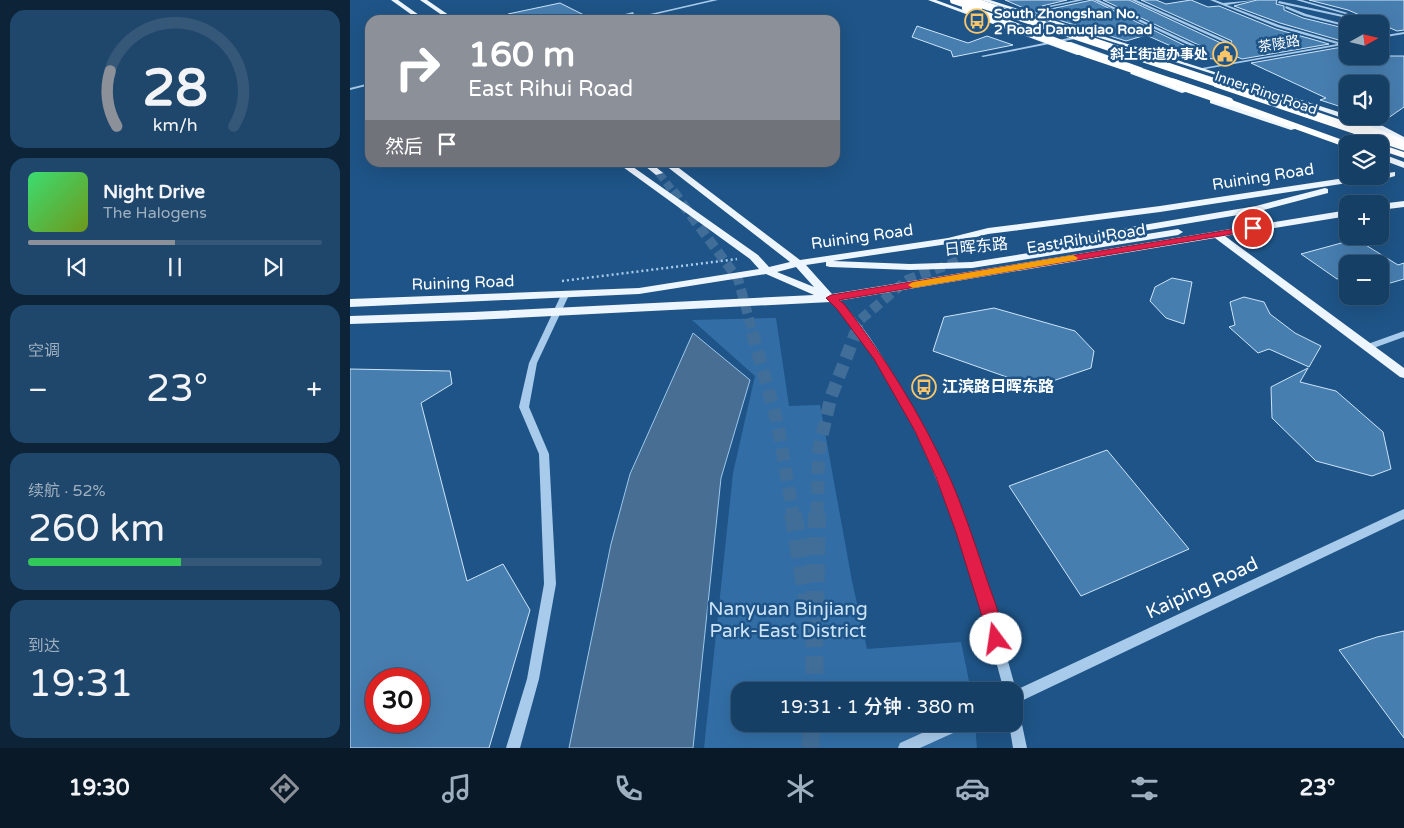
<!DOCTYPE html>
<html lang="zh">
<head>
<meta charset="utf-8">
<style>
  :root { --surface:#163f65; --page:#1f466b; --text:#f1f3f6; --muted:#9eafbf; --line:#355879; --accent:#8c9099 }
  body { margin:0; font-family:"Varela Round","Noto Sans SC",sans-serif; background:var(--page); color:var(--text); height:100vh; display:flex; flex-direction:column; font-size:19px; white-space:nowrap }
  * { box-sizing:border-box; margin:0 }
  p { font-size:16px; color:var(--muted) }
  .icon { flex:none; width:28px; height:28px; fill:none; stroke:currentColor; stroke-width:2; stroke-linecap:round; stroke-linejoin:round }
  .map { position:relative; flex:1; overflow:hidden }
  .drawer { display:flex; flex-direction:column; gap:10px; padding:10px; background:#0c2338; width:350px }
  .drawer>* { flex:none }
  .hud { position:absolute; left:15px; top:15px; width:475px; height:152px; border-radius:15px; box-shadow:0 5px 20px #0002,0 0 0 1px var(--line); background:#8c9099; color:#fff; overflow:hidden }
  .needle { width:32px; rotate:82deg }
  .controls { position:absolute; left:989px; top:15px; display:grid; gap:10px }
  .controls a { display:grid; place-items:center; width:50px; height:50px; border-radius:10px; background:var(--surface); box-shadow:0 5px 20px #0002,0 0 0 1px var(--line); font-size:25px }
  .speed { position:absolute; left:15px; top:668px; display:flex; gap:10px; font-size:25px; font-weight:700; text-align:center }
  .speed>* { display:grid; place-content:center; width:65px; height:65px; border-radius:50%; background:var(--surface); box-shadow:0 5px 20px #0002,0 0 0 1px var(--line); line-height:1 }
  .speed .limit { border:8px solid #d22; background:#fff; color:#111 }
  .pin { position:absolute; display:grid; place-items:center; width:42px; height:42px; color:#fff; margin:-21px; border:2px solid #fff; border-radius:50%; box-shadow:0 1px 5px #0007 }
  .me { position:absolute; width:55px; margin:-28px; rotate:346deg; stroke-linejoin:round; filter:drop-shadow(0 0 4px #0008) }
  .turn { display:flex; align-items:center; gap:18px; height:105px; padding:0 20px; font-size:22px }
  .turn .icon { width:65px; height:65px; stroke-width:2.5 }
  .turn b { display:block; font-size:35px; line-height:42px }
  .then { display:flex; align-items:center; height:48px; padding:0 20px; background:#0003; gap:10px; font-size:19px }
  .big { font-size:38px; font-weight:600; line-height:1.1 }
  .drawer .tile { flex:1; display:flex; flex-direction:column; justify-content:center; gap:8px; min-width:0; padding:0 18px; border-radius:15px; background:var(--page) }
  .drawer .dial { align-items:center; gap:0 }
  .dial svg { height:130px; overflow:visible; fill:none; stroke:var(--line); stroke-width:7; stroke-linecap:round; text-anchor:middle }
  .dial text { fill:var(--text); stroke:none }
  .song { display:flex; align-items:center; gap:15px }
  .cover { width:60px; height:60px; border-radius:8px; background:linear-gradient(135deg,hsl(140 70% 55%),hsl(80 70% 35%)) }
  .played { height:5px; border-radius:2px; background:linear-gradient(90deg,var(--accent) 50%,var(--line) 50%) }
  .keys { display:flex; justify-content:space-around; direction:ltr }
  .heat { display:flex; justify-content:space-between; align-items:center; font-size:28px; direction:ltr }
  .charge { height:8px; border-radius:4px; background:linear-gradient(90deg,#34c759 52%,var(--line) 0) }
  .trip { position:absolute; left:381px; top:682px; width:292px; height:50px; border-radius:15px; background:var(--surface); box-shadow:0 5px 20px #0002,0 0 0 1px var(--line); font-weight:600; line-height:50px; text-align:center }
  .tab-bar { display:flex; height:80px; justify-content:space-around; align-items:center; background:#091928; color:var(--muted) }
  .tab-bar .icon { width:35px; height:35px }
  .tab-bar .active { color:var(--accent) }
  .tab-bar b { font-size:22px; color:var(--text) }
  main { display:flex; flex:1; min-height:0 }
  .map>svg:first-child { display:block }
</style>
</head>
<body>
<main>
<section class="drawer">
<div class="tile dial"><svg viewBox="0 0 100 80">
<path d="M14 69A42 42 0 1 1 86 69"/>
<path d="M14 69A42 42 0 0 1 10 35" stroke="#8c9099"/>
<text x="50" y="56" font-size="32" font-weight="700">28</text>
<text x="50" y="72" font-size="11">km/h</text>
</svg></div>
<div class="tile">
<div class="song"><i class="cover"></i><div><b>Night Drive</b><p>The Halogens</p></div></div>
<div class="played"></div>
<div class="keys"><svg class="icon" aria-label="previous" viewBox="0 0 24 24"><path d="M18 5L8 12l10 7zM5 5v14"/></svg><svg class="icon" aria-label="pause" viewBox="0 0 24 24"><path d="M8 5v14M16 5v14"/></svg><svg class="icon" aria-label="next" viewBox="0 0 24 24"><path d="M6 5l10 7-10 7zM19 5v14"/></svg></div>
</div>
<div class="tile"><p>空调</p>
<div class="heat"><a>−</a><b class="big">23°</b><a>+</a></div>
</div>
<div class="tile"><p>续航 · 52%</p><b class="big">260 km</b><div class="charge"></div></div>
<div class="tile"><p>到达</p><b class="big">19:31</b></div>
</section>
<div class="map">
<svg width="1054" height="748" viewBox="0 0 1054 748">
  <rect width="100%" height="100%" fill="#1e5487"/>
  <!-- green -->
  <path fill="#326ea5" d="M426,318L439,406L470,405L502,581L517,649L611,642L621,691H390V724H625L627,748H354L383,473L405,376L342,320Z"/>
  <!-- water -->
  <path fill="#486e93" stroke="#9cc7ec" d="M343,333L400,380L371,478L343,748H219L261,544L280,474Z"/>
  <!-- building -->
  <path fill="#477eb0" stroke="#cde4f8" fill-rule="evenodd" d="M655,0H717L692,6L696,10L742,0L846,51L851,50L853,47L753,0H779L875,45L880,44L882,41L791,0H806L816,4L841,0L858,7L869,6L926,29L979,44L892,59L885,56L866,59L848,58L796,35L776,41L683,12Z
    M907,0H927L926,4L934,6V10L953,18L998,29V40L992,41L930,23L884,6Z
    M959,0H1054V30L1047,31L998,10Z
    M210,3L234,15L214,20H159L158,14Z
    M567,26L618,43L637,36L663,45L603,57L601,51L562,37Z
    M998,46V56H1054V107L1031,123L1030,84H998V109L970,100L976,98L901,63Z
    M1006,239L1048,265L1054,263V279L1030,286V264H998V276L987,279L951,254Z
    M822,278L842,282L834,324L816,318L800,301L805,287Z
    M894,297L914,302L920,314L945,333L971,346L959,367L919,349L908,353L879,327L885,325L880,302Z
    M644,308L725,331L744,351L741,368L685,387L583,351L594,317Z
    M958,368L950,382L986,391L1033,432L1041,469L1022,476L966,461L922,418L921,387Z
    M0,369L100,371L102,384L71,403L117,581L153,564L180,610L139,748H0ZM26,679H69V721H26Z
    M757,450L839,549L731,596L659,486Z
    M1054,631V738L989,650L1027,637Z"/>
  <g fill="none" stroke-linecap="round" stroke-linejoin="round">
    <!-- major-tunnel-far3 -->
    <path stroke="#406e99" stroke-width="8" stroke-dasharray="8 4" stroke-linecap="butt" d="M309,173L324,193"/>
    <!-- major-tunnel-far2 -->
    <path stroke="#406e99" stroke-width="10" stroke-dasharray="10 5" stroke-linecap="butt" d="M323,191L388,279L403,333
      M505,333L510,320L557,280L611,260"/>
    <!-- major-tunnel-far1 -->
    <path stroke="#406e99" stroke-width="13" stroke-dasharray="13 7" stroke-linecap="butt" d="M402,332L427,421L443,514
      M467,514L469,448L481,397L506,332"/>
    <!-- major-tunnel -->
    <path stroke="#406e99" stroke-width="18" stroke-dasharray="18 9" stroke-linecap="butt" d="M443,513L464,638
      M465,609L467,513
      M464,629L465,691
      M460,748L462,724"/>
    <!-- path -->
    <path stroke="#a8cbeb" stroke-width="2.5" stroke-dasharray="2 3" stroke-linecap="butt" d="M212,281L387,259"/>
    <!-- minor -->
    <path fill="#a8cbeb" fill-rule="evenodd" d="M361,0H368L281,20H274Z
      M726,0H734L696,8L694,7Z
      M744,0H749L851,48L847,49Z
      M781,0H786L880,42L876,43Z
      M860,0H865L873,3L905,0L877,5L929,25L992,43L998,42V44L850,70V69L852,68L987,44L927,27Z
      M946,0H952L998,13L995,14Z
      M929,1L1020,21L1022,22L1020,23L928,3Z
      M936,6L956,14L998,25V27L954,16L935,8Z
      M283,12L284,14L259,20H252Z
      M1054,32V34L1030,38V36Z
      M728,36L730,38L633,57L631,56Z
      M20,83V85L0,90V88Z
      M212,293H218L219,295L187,363L179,407L199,454L206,584L189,679L170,748H156L177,679L194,584L189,454L169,407L179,363Z
      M478,296H484C511,320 529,351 547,381C604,477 637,583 666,690L1054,509V519L665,704V691H654C626,585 595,481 541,385C523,354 505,324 478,300L477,298Z
      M1054,331V337L1018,350L1014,347L1015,345Z
      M665,713L670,715L677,748H663L659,724H665Z
      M592,724H614L612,729L570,748H548L550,743Z"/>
    <!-- major -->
    <path fill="#edf5fe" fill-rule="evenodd" d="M41,0H48L76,20H69Z
      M70,0H77L106,20H99Z
      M578,0H586L732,54L727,55Z
      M631,0H640L998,115V116L1033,126L1054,137V142L1027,130L888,82Z
      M717,42H721L793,68L788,69L717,44Z
      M783,71L838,89L839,91L832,93L781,74L780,73Z
      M860,99H866L948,128L941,130L860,103Z
      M1030,153L1054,162V168L1030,159Z
      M266,162H276L408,255L419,267L440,262L311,162H321L450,260L598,238L638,228L810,206L1008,176H1030V174L1045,172V176L1021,183L1017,180L810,212L638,234L598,244L483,261L560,264L622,262L828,229L833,232L828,235L622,268L560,270L480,267L476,266V262L456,265L482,294L998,210V216L875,236L1054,368V378L1050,377L865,238L481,302L123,320L0,324V316L123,312L464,295L416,274L289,294L0,307V299L289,288L409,269L400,259ZM446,267L464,287L427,272Z
      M290,162H300L313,173L306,175Z
      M975,188L978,189V193L906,212L710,245L705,242L710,239L906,206Z
      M1054,201V207L1030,210V204Z"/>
    <!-- highway -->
    <path fill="#fff" fill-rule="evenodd" d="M879,99L1001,143L1002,144H998V148L995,147L876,104V100Z
      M994,116L1053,139L1054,142L1047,143L991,121V117Z
      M1030,144L1054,152V158L1030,150Z"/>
    <!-- highway-bridge-far1 -->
    <path stroke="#fff" stroke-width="8" d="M604,0L628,8
      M619,0L870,84
      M616,8L738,54L827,84"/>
    <!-- highway-bridge -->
    <path stroke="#fff" stroke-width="9" d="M823,83L879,102
      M867,83L1054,146"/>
  </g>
  <!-- route -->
  <path fill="#e11d48" stroke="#92132f" d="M903,226H906V230L489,300L494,304C536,359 570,413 599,476C614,510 626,547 638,583C643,597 657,632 652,645L646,647L641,645L606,532L586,477L565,431L524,359L487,309L476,298L481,295Z"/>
  <!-- slow -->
  <path fill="#f59e0b" d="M723,255L728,258L726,260L563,288L558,285L563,282Z"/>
  <!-- icons -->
  <defs>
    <g id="bus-ring" transform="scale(1.25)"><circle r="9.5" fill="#1e5487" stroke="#f9c568" stroke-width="1.5"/><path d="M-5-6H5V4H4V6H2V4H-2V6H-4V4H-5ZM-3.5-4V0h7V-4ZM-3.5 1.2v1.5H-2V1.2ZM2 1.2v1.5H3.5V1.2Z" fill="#f9c568"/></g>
    <g id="civic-ring" transform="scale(1.25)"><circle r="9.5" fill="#1e5487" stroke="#f9c568" stroke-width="1.5"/><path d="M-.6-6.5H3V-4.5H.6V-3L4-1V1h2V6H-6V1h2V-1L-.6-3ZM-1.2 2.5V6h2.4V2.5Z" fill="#f9c568"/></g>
  </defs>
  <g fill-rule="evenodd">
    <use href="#bus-ring" x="627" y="21"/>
    <use href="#civic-ring" x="875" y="54"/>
    <use href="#bus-ring" x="574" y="387"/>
  </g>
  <g text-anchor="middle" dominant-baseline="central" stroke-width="5" stroke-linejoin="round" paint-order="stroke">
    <!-- far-poi labels -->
    <g font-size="14" font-weight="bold" fill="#fff" stroke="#1e5487" text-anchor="start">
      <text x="644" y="13">South Zhongshan No.<tspan x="644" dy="16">2 Road Damuqiao Road</tspan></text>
      <text x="858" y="54" text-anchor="end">斜土街道办事处</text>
    </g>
    <!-- far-street labels -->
    <g font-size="14" fill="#fff" stroke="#1e5487">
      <text transform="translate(929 44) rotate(-10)">茶陵路</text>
      <text transform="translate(916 93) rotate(19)">Inner Ring Road</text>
    </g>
    <!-- street labels -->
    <g font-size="16" fill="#fff" stroke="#1e5487">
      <text transform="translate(913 177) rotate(-9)">Ruining Road</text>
      <text transform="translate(512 237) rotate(-8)">Ruining Road</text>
      <text transform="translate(736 239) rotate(-9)">East Rihui Road</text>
      <text transform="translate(626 247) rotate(-6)">日晖东路</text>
      <text transform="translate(113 283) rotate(-2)">Ruining Road</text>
    </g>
    <!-- poi labels -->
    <g font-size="16" font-weight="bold" fill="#fff" stroke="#1e5487" text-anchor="start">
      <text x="592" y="387">江滨路日晖东路</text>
    </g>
    <!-- near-street labels -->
    <g font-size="19" fill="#fff" stroke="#1e5487">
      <text transform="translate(852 588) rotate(-25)">Kaiping Road</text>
    </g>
    <!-- near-park labels -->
    <g font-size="19" fill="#cde4f8" stroke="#1e5487">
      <text x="438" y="609">Nanyuan Binjiang<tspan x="438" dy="22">Park-East District</tspan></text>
    </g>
  </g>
</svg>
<div class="controls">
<a><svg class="needle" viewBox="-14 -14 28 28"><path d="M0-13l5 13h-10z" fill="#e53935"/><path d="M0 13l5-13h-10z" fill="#9eafbf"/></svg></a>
<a><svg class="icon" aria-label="sound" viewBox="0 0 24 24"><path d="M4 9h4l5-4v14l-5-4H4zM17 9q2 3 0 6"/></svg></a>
<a><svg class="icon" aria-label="layers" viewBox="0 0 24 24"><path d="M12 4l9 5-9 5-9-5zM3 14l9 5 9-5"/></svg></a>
<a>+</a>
<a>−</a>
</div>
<div class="speed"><div class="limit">30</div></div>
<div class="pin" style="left:903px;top:228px;background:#d93025"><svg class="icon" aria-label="arrive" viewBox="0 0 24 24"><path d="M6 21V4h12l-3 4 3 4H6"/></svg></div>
<svg class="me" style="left:646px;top:639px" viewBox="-20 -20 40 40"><circle r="19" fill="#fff"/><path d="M0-13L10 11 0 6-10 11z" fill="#e11d48"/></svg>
<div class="trip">19:31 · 1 分钟 · 380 m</div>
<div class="hud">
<div class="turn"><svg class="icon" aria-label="right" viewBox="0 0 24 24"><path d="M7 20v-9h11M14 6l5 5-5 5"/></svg><div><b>160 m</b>East Rihui Road</div></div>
<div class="then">然后<svg class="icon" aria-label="arrive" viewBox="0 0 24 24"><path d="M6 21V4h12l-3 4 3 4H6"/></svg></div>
</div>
</div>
</main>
<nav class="tab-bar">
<b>19:30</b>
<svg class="icon active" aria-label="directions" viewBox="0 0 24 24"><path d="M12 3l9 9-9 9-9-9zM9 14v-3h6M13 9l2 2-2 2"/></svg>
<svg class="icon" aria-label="music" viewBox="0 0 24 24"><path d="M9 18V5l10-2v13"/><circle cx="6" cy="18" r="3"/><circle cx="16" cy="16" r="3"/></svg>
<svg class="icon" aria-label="phone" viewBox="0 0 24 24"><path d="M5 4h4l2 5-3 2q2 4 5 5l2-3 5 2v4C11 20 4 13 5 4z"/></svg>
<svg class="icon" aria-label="climate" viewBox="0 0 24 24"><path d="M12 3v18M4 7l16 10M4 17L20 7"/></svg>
<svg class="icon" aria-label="car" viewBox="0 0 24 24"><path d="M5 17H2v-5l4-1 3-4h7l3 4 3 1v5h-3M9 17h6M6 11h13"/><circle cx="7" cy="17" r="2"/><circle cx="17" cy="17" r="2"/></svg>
<svg class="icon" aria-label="filters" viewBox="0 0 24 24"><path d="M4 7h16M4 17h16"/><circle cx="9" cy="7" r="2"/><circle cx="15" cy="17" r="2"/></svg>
<b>23°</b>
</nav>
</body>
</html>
